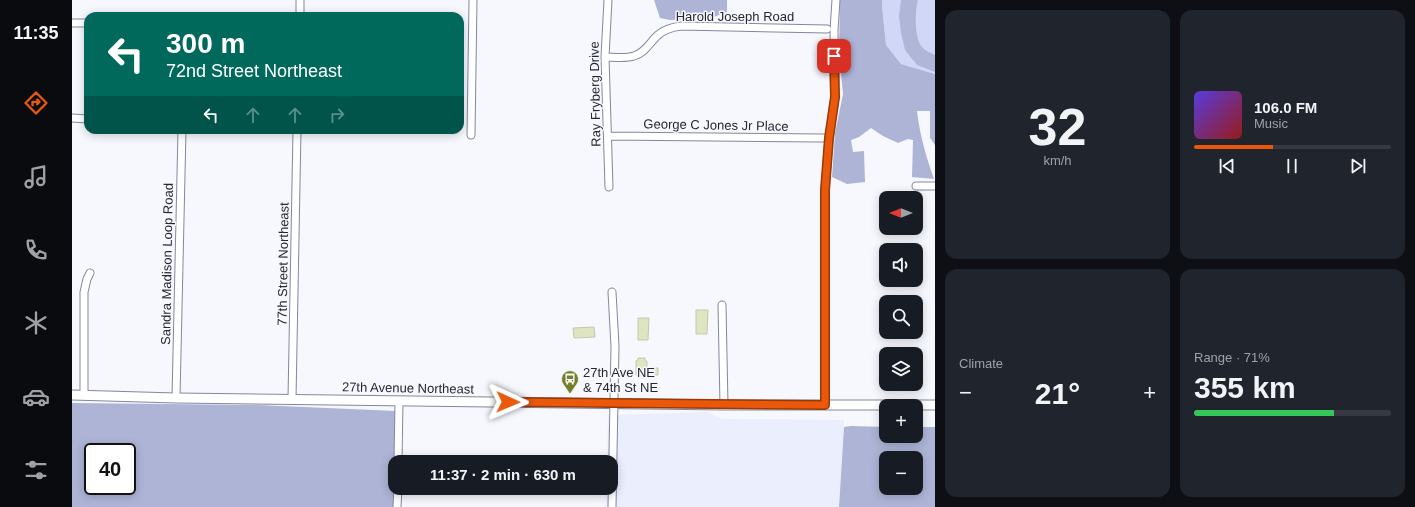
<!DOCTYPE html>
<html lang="en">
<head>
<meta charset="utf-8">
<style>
  :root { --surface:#171b24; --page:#20242c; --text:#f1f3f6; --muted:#9ea1a6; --line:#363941; --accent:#ea580c }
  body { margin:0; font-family:Helvetica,sans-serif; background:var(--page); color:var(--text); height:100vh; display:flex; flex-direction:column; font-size:15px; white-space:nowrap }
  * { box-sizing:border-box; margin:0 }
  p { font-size:13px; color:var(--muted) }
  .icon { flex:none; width:22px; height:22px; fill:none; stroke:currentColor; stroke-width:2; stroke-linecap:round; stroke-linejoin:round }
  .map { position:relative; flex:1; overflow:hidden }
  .sheet { display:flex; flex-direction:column; gap:10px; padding:10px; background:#0d0f14; width:480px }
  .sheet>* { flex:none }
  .guide { position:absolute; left:12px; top:12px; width:380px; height:122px; border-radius:12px; box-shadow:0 2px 10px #0003; background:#00695c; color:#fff; overflow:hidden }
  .needle { width:26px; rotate:270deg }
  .tools { position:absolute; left:807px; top:191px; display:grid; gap:8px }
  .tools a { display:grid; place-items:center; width:44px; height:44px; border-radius:8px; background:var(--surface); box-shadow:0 2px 10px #0003; font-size:20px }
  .speed { position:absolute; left:12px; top:443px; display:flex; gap:8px; font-size:20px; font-weight:700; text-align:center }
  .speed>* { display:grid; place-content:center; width:52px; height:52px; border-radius:50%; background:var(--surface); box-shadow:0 2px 10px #0003; line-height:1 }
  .speed .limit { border:2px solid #111; border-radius:6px; background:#fff; color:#111 }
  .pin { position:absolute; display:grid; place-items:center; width:34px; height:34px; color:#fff; margin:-17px; border-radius:8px; box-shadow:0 2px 6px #0006 }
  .me { position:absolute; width:44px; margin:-22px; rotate:91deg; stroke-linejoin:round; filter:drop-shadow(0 0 3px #0008) }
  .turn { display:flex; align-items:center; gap:14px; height:84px; padding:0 16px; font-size:18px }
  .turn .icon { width:52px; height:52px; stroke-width:2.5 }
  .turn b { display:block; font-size:28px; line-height:34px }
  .lanes { display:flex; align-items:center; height:38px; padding:0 16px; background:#0003; justify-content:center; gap:20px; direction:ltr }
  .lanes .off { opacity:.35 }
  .big { font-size:30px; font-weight:800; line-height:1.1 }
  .sheet .tile { flex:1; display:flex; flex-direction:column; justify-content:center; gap:6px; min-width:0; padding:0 14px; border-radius:12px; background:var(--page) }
  .sheet .dial { align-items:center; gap:0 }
  .dial b { font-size:52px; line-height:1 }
  .song { display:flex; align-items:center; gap:12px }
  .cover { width:48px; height:48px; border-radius:6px; background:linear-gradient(135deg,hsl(250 70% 55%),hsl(0 70% 35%)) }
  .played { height:4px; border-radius:2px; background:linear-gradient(90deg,var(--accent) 40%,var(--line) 40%) }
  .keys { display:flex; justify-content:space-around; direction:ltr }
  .heat { display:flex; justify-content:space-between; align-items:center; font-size:22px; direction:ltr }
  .charge { height:6px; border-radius:3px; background:linear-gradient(90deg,#34c759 71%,var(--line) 0) }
  .sheet .tiles { flex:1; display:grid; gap:10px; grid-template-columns:repeat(2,1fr) }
  .trip { position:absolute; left:316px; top:455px; width:230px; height:40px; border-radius:12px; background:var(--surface); box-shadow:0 2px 10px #0003; font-weight:800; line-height:40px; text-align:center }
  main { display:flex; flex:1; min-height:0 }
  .tab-bar { display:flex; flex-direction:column; width:72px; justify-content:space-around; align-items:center; background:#090b0e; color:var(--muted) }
  .tab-bar .icon { width:28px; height:28px }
  .tab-bar .active { color:var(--accent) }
  .tab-bar b { font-size:18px; color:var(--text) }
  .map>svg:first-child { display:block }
</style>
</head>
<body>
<main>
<nav class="tab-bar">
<b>11:35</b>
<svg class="icon active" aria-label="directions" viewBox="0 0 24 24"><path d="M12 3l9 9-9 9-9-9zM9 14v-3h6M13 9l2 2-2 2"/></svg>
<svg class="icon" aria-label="music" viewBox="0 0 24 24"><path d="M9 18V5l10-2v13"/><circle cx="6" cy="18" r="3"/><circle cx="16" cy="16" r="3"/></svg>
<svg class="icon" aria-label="phone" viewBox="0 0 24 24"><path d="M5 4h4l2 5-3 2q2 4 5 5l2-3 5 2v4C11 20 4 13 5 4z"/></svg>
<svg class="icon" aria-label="climate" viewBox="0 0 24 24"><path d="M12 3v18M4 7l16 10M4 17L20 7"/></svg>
<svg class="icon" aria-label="car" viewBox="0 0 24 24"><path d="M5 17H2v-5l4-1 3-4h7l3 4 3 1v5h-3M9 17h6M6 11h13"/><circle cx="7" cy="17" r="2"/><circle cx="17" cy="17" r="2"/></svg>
<svg class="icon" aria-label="filters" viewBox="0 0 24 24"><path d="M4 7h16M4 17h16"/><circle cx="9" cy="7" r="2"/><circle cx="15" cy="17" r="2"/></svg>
</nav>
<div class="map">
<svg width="863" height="507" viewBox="0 0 863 507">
  <rect width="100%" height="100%" fill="#f6f8fd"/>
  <!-- built -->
  <path fill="#ebeefd" d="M635,412L650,419L772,420L767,507H534V488H539V462H535L536,415Z"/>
  <!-- green -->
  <path fill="#d1d7f6" d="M810,0H863V74L829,64L814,45L810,6Z"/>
  <!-- forest -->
  <path fill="#adb4d6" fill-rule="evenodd" d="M582,0H655V12L639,18L598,20L588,18Z
    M768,0H810V6L814,45L829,64L863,74V145L858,138V111H845C848,136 854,156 862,179L840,177L841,140L836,139L826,143L811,136L799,128L787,137L779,140L781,152L792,151L793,182L775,184L760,177L763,133L771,94L767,53Z
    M0,403L186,405L324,411L322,507H0ZM21,452H55V486H21Z
    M779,426L814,427V436H844V427H863V507H767L772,427ZM814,458H844V488H814Z"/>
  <!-- water -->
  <path fill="#afb6d8" d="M829,0H846C843,10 842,38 850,47C852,50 859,53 863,55V72L845,65L833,50L829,33L827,16Z"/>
  <!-- building -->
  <path fill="#dfe5c0" stroke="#c4c9ac" d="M624,310H636L635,334H624Z
    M566,318H577L576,340H566Z
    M522,327L523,337L502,338L501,328Z
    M566,358H573V361H575V368H586V375H564V361L566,360Z"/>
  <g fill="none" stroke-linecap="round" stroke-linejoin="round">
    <!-- minor casing -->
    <g stroke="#8287a1" stroke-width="9">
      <path id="minor" d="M536,0L533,57L537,187
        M228,16V0
        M0,23H16
        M533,57C542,57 553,59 562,56C573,53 578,42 586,35C593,29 601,27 609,26L755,29
        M0,118L16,119
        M399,135L401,0
        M536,136L751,138
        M844,186H863
        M540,292L543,346L540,507
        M650,305L652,405
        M12,395V292L15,279L18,273
        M104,398L110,130
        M220,399L225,130
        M753,405V190L757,138L763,97L762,30L764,0
        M326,462L327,401
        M325,507L326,488"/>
    </g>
    <!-- tertiary casing -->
    <g stroke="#8287a1" stroke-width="11">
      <path id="tertiary" d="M0,395L104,398L652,405H863"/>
    </g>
    <!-- minor -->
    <use href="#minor" stroke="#fff" stroke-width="7"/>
    <!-- tertiary -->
    <use href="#tertiary" stroke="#fff" stroke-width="9"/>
  </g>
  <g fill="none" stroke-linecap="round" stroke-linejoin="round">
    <!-- route casing -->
    <g stroke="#983908" stroke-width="10">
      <path id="route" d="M436,402L753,405V190L757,138L763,97L762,56"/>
    </g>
    <!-- route -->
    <use href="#route" stroke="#ea580c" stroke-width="7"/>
  </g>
  <!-- icons -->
  <defs>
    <g id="bus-pin" transform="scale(0.9)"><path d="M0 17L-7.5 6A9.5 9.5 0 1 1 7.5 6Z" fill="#757e29" stroke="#f6f8fd"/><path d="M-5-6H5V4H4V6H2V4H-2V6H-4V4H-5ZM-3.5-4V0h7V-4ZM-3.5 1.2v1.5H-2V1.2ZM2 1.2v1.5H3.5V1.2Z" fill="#fff"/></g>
  </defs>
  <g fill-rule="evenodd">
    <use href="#bus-pin" x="498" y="379"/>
  </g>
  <g text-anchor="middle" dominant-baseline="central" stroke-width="3" stroke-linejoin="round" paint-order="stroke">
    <!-- street labels -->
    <g font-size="13" fill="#252731" stroke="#f6f8fd">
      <text x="663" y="16">Harold Joseph Road</text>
      <text transform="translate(523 94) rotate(-91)">Ray Fryberg Drive</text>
      <text transform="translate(644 125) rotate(1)">George C Jones Jr Place</text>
      <text transform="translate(95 264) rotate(-89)">Sandra Madison Loop Road</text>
      <text transform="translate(211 264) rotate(-89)">77th Street Northeast</text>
      <text transform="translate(336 388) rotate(1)">27th Avenue Northeast</text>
    </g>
    <!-- poi labels -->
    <g font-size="13" fill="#252731" stroke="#f6f8fd" text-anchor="start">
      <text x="511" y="372">27th Ave NE<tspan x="511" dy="15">&amp; 74th St NE</tspan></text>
    </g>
  </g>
</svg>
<div class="tools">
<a><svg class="needle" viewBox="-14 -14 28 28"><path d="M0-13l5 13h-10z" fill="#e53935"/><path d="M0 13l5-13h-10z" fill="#9ea1a6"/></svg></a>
<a><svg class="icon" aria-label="sound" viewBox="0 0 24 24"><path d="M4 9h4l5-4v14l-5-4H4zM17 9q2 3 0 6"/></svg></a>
<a><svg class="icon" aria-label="search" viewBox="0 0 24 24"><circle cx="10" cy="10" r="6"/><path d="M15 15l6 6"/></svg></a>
<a><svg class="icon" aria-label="layers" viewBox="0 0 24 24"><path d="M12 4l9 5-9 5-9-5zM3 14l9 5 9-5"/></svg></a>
<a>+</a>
<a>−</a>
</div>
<div class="speed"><div class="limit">40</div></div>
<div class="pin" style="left:762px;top:56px;background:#d93025"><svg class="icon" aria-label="arrive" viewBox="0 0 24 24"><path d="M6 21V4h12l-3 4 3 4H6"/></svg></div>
<svg class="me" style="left:436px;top:402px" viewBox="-20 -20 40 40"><path d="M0-17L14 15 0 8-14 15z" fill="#ea580c" stroke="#fff" stroke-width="4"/></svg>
<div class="trip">11:37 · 2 min · 630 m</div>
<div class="guide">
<div class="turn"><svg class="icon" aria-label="left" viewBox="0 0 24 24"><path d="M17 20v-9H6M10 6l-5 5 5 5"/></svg><div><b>300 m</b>72nd Street Northeast</div></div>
<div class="lanes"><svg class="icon" aria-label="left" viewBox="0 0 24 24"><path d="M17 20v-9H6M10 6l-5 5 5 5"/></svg><svg class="icon off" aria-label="ahead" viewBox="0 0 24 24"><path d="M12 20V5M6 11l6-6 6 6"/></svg><svg class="icon off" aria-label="ahead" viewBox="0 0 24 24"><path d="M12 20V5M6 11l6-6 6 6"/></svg><svg class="icon off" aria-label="right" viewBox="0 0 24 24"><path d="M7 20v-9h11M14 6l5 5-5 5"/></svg></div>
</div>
</div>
<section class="sheet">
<div class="tiles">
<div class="tile dial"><b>32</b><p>km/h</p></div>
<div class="tile">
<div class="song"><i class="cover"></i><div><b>106.0 FM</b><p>Music</p></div></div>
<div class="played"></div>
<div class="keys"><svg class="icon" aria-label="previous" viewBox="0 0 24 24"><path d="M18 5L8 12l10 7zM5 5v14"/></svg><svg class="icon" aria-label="pause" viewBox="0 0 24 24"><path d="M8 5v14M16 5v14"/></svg><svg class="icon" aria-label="next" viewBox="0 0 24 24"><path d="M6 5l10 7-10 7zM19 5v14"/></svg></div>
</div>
<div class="tile"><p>Climate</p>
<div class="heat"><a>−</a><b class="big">21°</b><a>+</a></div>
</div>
<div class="tile"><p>Range · 71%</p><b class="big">355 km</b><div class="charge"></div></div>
</div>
</section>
</main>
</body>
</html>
